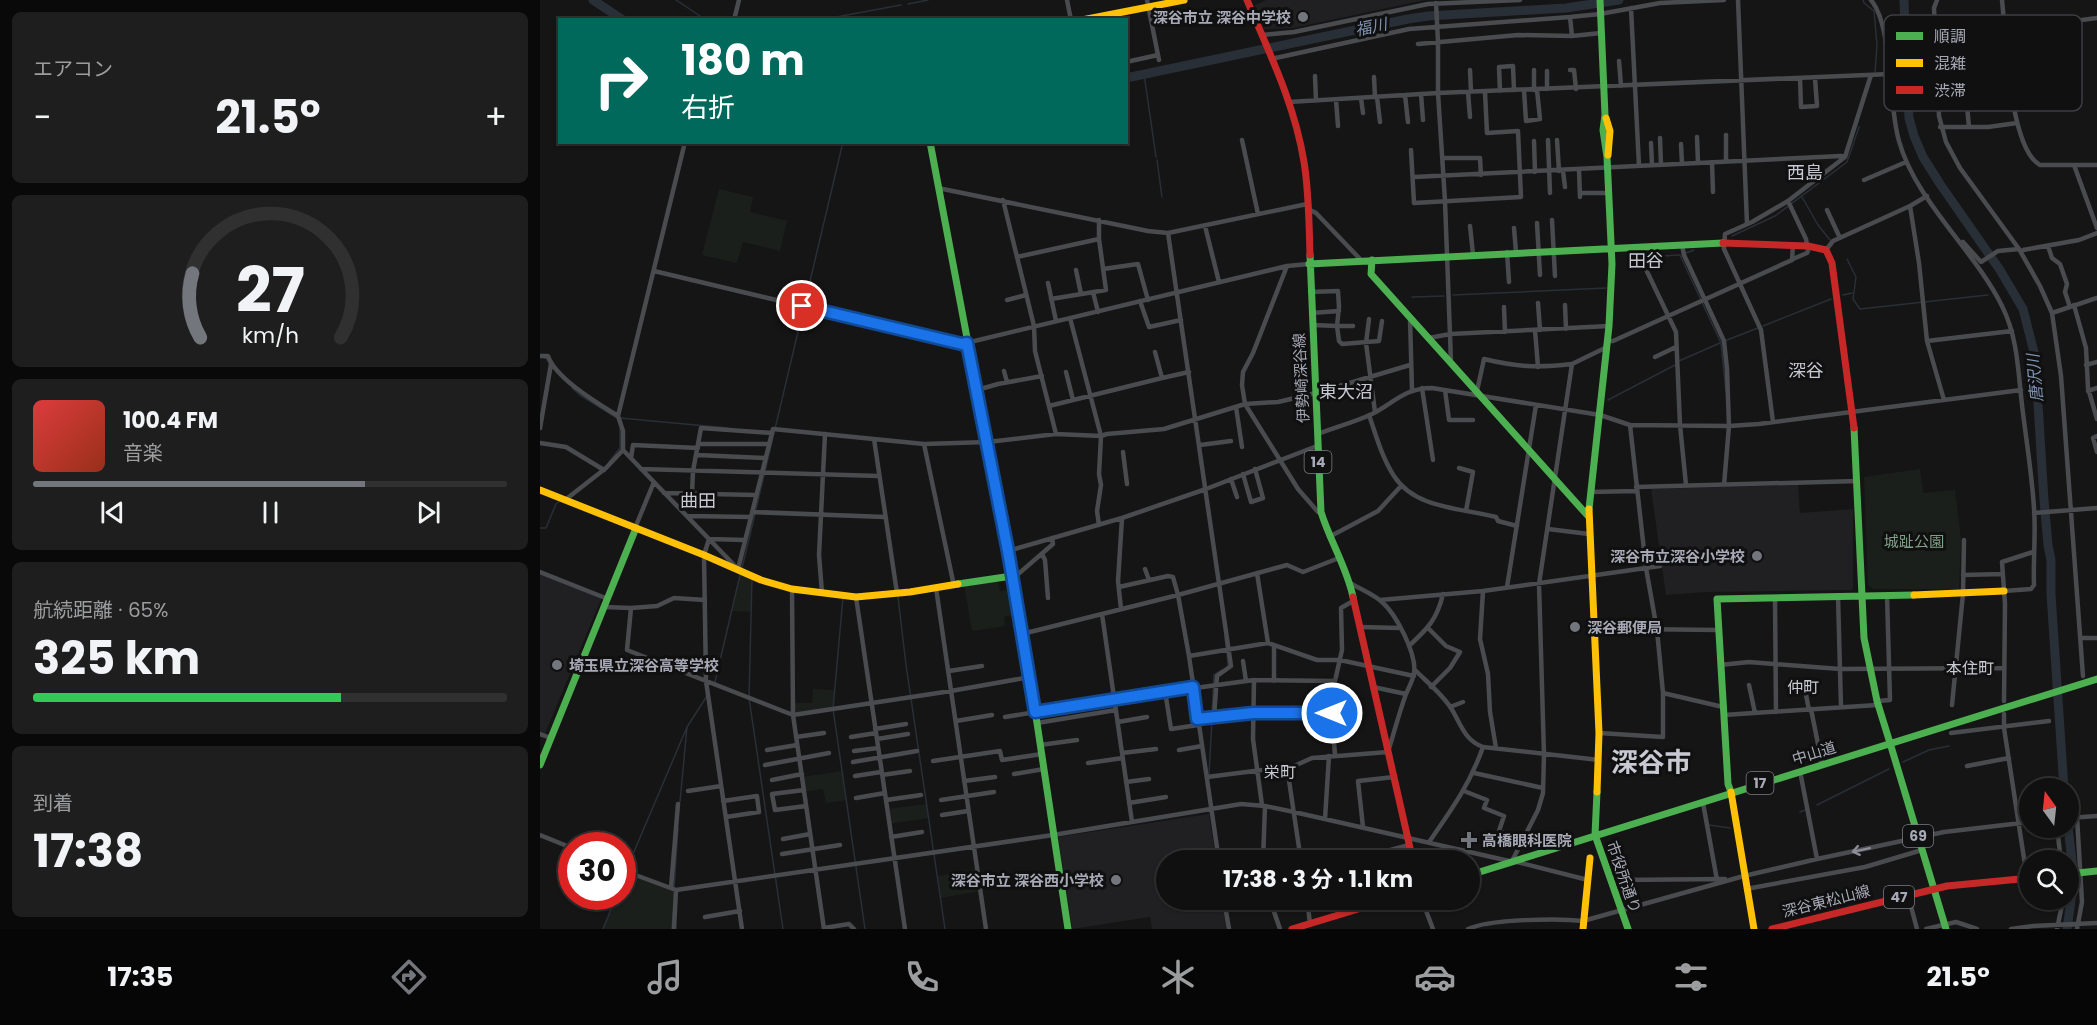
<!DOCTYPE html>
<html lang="ja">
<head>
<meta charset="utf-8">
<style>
  :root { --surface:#101010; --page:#1e1e1e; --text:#f1f3f6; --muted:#9c9d9f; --line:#303030; --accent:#74767e }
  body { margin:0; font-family:Poppins,"Noto Sans JP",sans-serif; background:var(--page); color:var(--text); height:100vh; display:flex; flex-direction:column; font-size:22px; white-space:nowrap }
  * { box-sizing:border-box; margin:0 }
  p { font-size:20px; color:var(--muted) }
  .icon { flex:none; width:33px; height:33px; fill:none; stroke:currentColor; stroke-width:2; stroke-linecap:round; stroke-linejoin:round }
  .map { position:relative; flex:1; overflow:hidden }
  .side { display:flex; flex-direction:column; gap:12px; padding:12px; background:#090909; width:540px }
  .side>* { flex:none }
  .banner { position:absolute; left:18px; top:18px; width:570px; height:126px; border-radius:0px; box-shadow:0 2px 4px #0004,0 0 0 2px var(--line); background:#00695c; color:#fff; overflow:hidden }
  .needle { width:39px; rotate:345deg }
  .fabs { position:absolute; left:1479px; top:778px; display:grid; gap:12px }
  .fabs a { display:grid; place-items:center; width:60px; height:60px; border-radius:50%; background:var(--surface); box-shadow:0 2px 4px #0004,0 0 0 2px var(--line); font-size:30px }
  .speed { position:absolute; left:18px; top:832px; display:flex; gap:12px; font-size:30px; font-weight:700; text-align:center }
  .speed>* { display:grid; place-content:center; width:78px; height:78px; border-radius:50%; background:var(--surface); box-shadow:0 2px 4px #0004,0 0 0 2px var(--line); line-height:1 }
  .speed .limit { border:9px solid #d22; background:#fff; color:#111 }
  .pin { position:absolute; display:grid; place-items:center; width:51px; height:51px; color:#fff; margin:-26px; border:3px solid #fff; border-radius:50%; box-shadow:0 2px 6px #0007 }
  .me { position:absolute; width:66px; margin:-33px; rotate:270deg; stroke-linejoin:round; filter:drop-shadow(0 0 4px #0008) }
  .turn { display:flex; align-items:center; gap:21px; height:126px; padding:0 24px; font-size:27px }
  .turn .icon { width:78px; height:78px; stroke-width:2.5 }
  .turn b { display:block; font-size:42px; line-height:51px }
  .big { font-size:45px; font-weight:700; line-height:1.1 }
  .side .widget { flex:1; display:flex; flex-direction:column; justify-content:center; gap:9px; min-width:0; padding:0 21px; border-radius:9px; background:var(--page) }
  .side .dial { align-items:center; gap:0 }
  .dial svg { height:156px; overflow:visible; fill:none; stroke:var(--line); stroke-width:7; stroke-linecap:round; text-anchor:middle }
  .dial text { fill:var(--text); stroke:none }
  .song { display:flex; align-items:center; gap:18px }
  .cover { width:72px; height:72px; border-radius:9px; background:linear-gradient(135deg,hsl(0 70% 55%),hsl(10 70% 35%)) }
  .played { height:6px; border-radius:3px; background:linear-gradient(90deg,var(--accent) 70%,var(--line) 70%) }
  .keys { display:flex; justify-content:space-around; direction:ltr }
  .heat { display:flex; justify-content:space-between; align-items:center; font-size:33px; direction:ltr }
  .charge { height:9px; border-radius:4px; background:linear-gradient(90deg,#34c759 65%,var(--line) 0) }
  .trip { position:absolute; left:616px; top:850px; width:324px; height:60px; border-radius:30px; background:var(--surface); box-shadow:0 2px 4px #0004,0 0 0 2px var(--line); font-weight:700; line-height:60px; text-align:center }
  .dock { display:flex; height:96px; justify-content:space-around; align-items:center; background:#060606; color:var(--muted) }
  .dock .icon { width:42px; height:42px }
  .dock .on { color:var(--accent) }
  .dock b { font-size:27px; color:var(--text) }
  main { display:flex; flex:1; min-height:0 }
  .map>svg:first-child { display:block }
</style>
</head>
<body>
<main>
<section class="side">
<div class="widget"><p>エアコン</p>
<div class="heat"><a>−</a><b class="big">21.5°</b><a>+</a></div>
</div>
<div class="widget dial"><svg viewBox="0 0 100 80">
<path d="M14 69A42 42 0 1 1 86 69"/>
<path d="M14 69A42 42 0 0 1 10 36" stroke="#74767e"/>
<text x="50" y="56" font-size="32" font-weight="700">27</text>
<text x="50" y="72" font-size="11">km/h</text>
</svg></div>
<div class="widget">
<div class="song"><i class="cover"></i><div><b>100.4 FM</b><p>音楽</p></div></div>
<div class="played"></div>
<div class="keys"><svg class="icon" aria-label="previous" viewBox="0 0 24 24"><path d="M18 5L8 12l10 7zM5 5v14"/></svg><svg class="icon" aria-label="pause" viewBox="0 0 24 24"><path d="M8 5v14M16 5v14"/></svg><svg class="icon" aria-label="next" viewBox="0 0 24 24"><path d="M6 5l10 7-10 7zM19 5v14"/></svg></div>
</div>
<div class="widget"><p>航続距離 · 65%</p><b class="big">325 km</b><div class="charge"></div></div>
<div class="widget"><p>到着</p><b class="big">17:38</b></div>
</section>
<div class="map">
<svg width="1557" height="929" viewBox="0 0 1557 929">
  <rect width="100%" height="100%" fill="#151516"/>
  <!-- built -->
  <path fill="#202022" d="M726,0H885L753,28L724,29L715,5Z
    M1258,485L1260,513L1313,509V589L1310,590L1166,592L1126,595L1111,489Z
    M0,572L62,597L4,736L0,734Z
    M669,814L676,861H627V900H682L686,929H612L610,917L532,929L518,837Z"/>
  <!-- green -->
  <path fill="#1a1f1c" d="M179,189L213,197L210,212L247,221L240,251L203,242L197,263L162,255Z
    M1380,469L1383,493L1415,490L1421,539L1419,589H1333L1328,585L1324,477Z
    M201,571L212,576L211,612L191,611Z
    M457,578L460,591L474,589L479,614L464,617L465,626L432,631L424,584Z
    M273,689L295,690L293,709L253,715V703H272Z
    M302,771L307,800L286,803L283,789L264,792L262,777Z
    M387,804L389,818L349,824L347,809Z
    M437,869L440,891L401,898L398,876Z
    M86,871L136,890L134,929H63L76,897H82L83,880Z"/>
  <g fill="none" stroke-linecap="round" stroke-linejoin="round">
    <!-- stream -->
    <path stroke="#292f37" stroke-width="1.5" d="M136,0L166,20
      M1323,0L1324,3L1334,11L1337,45L1335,72
      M368,4L388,0
      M291,18L361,5
      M604,74L616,157
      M617,160L622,197
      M1262,197L1278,225L1290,240
      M1192,236L1235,216L1307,162L1319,127
      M1146,253L1154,250
      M1140,255L1181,343L1186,392
      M1105,257L1139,255
      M1307,259L1316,277L1313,299L1320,309L1448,295
      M913,295L1066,288
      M1303,295L1312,293
      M872,297L904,296
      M1223,326L1291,299
      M1187,340L1218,328
      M4,358H6L10,365
      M1139,361L1180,343
      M32,388L40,395L77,418
      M1068,400L1135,365
      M80,418L188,428
      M69,462L80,448V429
      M216,509L303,142
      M0,528H6L16,504L21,500
      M202,568L215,514
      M212,578L209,698L243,929
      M303,597L293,709L325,929
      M358,597L366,665L405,929
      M685,637L686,648
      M687,652L688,665
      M175,682L200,575
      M672,715L674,675L682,670
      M1363,762L1389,750L1409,746
      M669,774L672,719
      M140,802L147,727L167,696
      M1277,805L1349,769
      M1260,812L1265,810
      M1169,825L1190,828
      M82,880L147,727
      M134,889L138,828
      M63,929L76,897
      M132,929L133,912"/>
    <!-- river -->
    <path stroke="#292f37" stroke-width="9" d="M53,0L83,20
      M1364,0L1367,85L1369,118L1374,136L1383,157L1400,184L1460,270L1483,309L1495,356L1504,500L1508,545L1511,560V594L1524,789
      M586,78L868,19L888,16L1026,8L1079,0
      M1527,929L1534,878L1528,827"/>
    <!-- street -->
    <path stroke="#4a4b4e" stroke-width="4.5" d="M527,0L531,20
      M607,0L619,60
      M1198,0L1207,224
      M1331,0C1353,26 1348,105 1359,141C1375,200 1435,251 1462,306C1479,340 1478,376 1483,413C1487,445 1492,476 1494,508C1496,533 1493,559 1494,585L1491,589L1464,591
      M1397,0L1394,8L1399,116L1406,142L1420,168L1479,249L1500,286L1512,313L1521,376L1543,676
      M1462,0C1466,36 1469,148 1500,165H1557
      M896,3L898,42V93L905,201L911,362
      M1091,8L1099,166
      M1030,17L1032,36
      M194,20L199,0
      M1436,34L1432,74L1470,72
      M722,35L754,32L888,4L980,0
      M1395,41L1466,30L1557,18
      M878,44L978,35L1032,36L1061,33
      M731,59L869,29L1030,17L1060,14L1120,3L1184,0
      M1079,61L1081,86
      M586,62L618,55
      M930,70L931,92
      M994,70V90
      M1030,70H1034L1036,89
      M1007,71V89
      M775,76L776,101
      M834,77L835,97
      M1260,78L1261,107L1277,106L1275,78
      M984,90L986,121L1000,119L997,90
      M960,91L959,67L973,66L974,90
      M928,92L930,117
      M881,94L883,120
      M865,95L868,122
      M837,97L840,122
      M821,98L823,113
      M796,100L798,126
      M749,102L898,93L1350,74
      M1398,105L1407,103L1414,38
      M1427,106L1429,127
      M1400,127H1448L1477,123
      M1186,135V161
      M1157,137L1158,163
      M1120,138L1121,165
      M702,140L718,214
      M1008,140L1010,193
      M1017,140L1019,171
      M994,141L995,172
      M1111,143L1112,165
      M1141,144L1142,164
      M871,150L874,203L981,197L978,131L947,133L945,92
      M903,158H940L941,175
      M1172,162L1173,192
      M1534,165L1557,228
      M1039,170L1040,197
      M1023,171L1025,187
      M874,177L1301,156L1305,157
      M1324,180L1366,162
      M398,188L608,231L628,233L767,204
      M1040,193H1068
      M463,200L494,326L495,351L516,434
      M1248,201L1266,239L1268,251L1267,253L1253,259
      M1370,206L1379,263L1387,341L1404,400
      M768,209L776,213L821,260
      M1287,210L1300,238
      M1012,220L1015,276
      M997,223L1000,275
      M665,226L679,282
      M930,226L933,254
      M974,228L976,252
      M628,233L691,666L677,676L674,717
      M1423,242L1441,262L1458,251L1479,249
      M1142,245L1144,255L1184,341L1187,369L1189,426L1184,485
      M1101,246L1102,261L1136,332L1140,425L1146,485
      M1508,246L1512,258L1520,264L1527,284L1525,292L1530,307
      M1286,250L1293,241L1370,206L1387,196
      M1483,250L1539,240L1557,233
      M967,252L969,282
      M477,257L559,239
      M747,266L713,353L703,372L702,385L705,404L758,489L778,512H781
      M563,269L598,264L608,300
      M536,270L541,294
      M114,271L422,344L747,266L769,264
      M508,283L516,321
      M553,292L558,312
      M770,292L798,291L799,307L797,326H813
      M511,299L566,290L559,239V220
      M467,300L486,295
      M600,301L609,327L641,320
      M998,303L1000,330
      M1025,305L1026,329
      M1534,305L1546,348L1548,388L1557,419
      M964,307L965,332
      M771,313L799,311
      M1512,313L1557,298
      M530,318L561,436L559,474L561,485L557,511L559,525
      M870,318L872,390
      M829,319L826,343L835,412
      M772,325L797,326L799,341L802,344L839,341L842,321
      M995,330L998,367
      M889,338L910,334L1069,326
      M1068,341H1073L1252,260L1253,245
      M1387,341L1472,331
      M0,356H8C16,379 59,404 78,416
      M1115,357L1136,347
      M1546,365L1557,362
      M464,371L467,382
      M526,372L533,400
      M622,378L649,372
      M882,388L893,460
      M437,390L458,384L502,376
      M905,390L909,420H933
      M937,391L944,359C977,367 997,368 1032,364
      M1548,391L1557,388
      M509,406L622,378L615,352
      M696,407L702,447
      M829,415C836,435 842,458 854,476C875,509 922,508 956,517L958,521L977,526
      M1233,422L1221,330L1184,249L1185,234L1212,222L1248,201L1305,157L1331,75
      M0,428L11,364
      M778,434C796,427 815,422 832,414C855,402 865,388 892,388L1060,415L1090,425L1189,426L1219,424L1481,390
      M1557,436L1553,438L1557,452
      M334,439L357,593
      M0,443L26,447L64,470
      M159,444H229
      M384,444L414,586
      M660,445L691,441
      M83,450L196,567
      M583,452L587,484
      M157,455L225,458
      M91,458L93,445L158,448
      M919,468L933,472L926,511
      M101,469L339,476
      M703,474L711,502L723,498L715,469
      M691,479L697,497
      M1096,487L1318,481
      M1050,492L1097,491
      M124,493L216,495
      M152,494L153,471L161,428L232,433
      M25,500L66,468L83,450V431L78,416L145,142
      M212,512L345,517
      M1494,513L1557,508
      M147,516L211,517
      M95,528L114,482
      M1008,529L1049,534
      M789,537L838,511L861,486
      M468,551L582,518L666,489L777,446
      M502,554L505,560L508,598
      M198,569L233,429L384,444L448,442L516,434L561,436L567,434L624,429L705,404L738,402L776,393L870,365
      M605,569L609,580
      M0,572L68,599
      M717,573L728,643
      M1423,575L1462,574
      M472,576L477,575L513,544L512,538
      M579,587L628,576L633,577L638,595L649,656L679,861
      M967,587L996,405
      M396,588L446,929
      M252,589L253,715L284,929
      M943,591L940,639L948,674L950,712L956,748
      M282,593L279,555L285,434
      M1298,596L1301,707
      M316,597L365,929
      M1235,598L1236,712
      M840,600L943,591L1120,566
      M64,607L91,608L87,650L253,715L411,691L490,677
      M91,608L117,606L134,598L165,600
      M581,609L578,581L582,518
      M562,614L592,822
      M819,627L860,628
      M888,628L906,646L920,652L910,668L891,687
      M1091,629L1178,630
      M482,634L638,595L747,565L763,572L799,558
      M1540,638H1557
      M734,645V681
      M869,646C887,629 897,620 903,594
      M649,656L728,643L777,660H800L874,676
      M703,661L706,681
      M1180,665L1209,662L1300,669L1464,668
      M875,670C887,682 902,694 911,708C921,724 924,740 943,747L1059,760
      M409,671L442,666
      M714,680L713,739L722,805
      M1209,685L1215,713
      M833,687L866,694
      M625,691L631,729L658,725
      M1123,693L1183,707
      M1266,695L1269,710
      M1337,701L1350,700L1347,595
      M1464,701L1465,604L1462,562L1493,552
      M1412,705L1423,594L1424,540
      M910,707L923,702
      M1271,709L1282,764
      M1464,714V728L1487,878
      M1184,715L1337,705
      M465,717L574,699L714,680L795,681
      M657,719L713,713H792
      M416,721L452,715
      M578,722L607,717
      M497,723L576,710
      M335,729L366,724
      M1059,733L1123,737V693L1117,630L1106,568L1090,425
      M1411,733L1509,721
      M0,734L11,738
      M256,737L284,733
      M311,737L336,733
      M337,739L368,734
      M500,745L537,740
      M227,750L257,745
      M639,750L662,746
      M314,751L338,748
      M582,753L616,749
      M795,755L792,713L795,681L802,650L801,608L813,601
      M393,761L460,751L462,760L502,754
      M313,762L377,751
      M548,763L583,758
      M225,765L289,753
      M1427,766L1469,758
      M747,767L761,861
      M1260,771L1277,859
      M934,773L1003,788
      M474,774L504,769
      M342,775L370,771
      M315,776L341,772
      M667,777L754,766L772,758L848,752C854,733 859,713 866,694C869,687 873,680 874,673C877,654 856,614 842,602C833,594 820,589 810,583
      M232,780L262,774
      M424,781L455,777
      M586,782L609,779
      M264,790L232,794L235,810L266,806
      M148,791L181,786
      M924,791L947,800L944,808L964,816L959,831L981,840
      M316,798L345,793
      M346,800L381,795
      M401,800L454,792
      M183,801L217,796L219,812L186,817
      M589,803L626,797
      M1163,803L1177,880
      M402,815L428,811
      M1537,817L1542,902L1537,929
      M1528,818L1557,816
      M785,819L789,756
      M823,827L818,781L854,777
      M1517,828L1521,861
      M0,835L32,848
      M351,837L382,832
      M243,839L270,834
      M889,842C912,809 930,784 943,747
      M242,854L300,845
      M723,861L725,806
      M824,861L832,855L869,845
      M972,861L998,810L1003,793L1004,755L999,584L1032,364L1067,347
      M977,862L1048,880
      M82,870L136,890L513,835L701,804L725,806L754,812L969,861
      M1080,880L1185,879
      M131,888L138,804
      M1206,889L1325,867L1382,850
      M1368,895L1377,929
      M684,900L689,929
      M730,900L740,929
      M767,900L770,923
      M807,900L808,912
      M882,900L893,929
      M165,917L200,911
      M284,928L309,924L314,929
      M134,929L136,890
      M202,929L166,681L164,555L169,539L205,540
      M928,929C949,919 1020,918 1043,921L1204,876L1277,859L1404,832L1490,822
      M1386,929L1416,922L1437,929
      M1471,929L1493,926L1557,923
      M1517,929L1523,900"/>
    <!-- fast -->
    <path stroke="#4caf50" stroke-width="7" d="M390,142L472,576
      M770,255L781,512C790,541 807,568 813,597
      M832,260L831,274L1048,516
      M769,264L1183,243
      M1314,428L1324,638L1337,701L1350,743
      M1049,509L1069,326L1072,264L1067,157L1063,130L1065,115L1060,0
      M418,584L472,576L497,723L528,929
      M1350,743L1406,929
      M0,765L96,528
      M1057,792L1055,835L1088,929
      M1191,792L1188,784L1177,599L1374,595
      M1528,874L1557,871
      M930,875L1557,679"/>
    <!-- slow -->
    <path stroke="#ffc107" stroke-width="7" d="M542,20L644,0
      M1066,118L1070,131L1068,155
      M0,490L164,555L221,580L252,589L316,597L370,592L418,584
      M1049,509L1059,733L1057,792
      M1374,595L1464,591
      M1191,792L1214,929
      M1043,929L1050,858"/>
    <!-- jam -->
    <path stroke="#c62828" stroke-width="7" d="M707,0C729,52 755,105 764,162C769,192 769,224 770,255
      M1183,243L1268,246L1286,250L1292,263L1314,428
      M813,597L873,861
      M752,929L848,900
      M1232,929L1407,886L1490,878"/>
  </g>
  <!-- one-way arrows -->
  <defs><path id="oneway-shaft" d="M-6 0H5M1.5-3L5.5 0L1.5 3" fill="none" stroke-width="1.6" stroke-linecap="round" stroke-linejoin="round" transform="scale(1.5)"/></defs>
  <use stroke="#8b8e97" href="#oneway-shaft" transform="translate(1321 850) rotate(168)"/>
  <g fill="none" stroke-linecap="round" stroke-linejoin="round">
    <!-- route casing -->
    <g stroke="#114b97" stroke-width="15">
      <path id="route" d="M262,306L422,344L427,343L468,551L495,712L653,687L657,719L713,713H792"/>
    </g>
    <!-- route -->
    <use href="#route" stroke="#1a73e8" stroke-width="10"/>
  </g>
  <!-- markers -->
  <g fill="#74767e" stroke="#101011" stroke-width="2">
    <circle cx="763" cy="17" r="6"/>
    <circle cx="1217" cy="556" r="6"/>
    <circle cx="1035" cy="627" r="6"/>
    <circle cx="17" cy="665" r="6"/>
    <path d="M926 831h6v6h6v6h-6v6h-6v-6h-6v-6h6z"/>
    <circle cx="576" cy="880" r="6"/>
  </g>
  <g text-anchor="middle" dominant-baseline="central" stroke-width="6" stroke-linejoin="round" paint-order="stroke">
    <!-- shield labels -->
    <g fill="#101011" stroke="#7a7c84" stroke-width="1.5">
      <rect x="764.5" y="451" width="27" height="22" rx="4.5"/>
      <rect x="1206.5" y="772" width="27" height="22" rx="4.5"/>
      <rect x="1363" y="825" width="30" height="22" rx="4.5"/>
      <rect x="1344" y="886" width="30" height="22" rx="4.5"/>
    </g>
    <g font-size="14" font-weight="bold" fill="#a7aab6">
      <text x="778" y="462">14</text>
      <text x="1220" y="783">17</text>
      <text x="1378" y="836">69</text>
      <text x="1359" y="897">47</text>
    </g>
    <!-- poi labels -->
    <g font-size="15" font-weight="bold" fill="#a7aab6" stroke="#101011" text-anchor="end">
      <text x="751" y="17">深谷市立 深谷中学校</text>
      <text x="1205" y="556">深谷市立深谷小学校</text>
      <text x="1047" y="627" text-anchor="start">深谷郵便局</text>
      <text x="29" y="665" text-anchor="start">埼玉県立深谷高等学校</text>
      <text x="942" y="840" text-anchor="start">高橋眼科医院</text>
      <text x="564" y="880">深谷市立 深谷西小学校</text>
    </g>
    <!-- street labels -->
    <g font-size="15" fill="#a7aab6" stroke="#101011">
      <text transform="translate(761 378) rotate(-93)">伊勢崎深谷線</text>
      <text transform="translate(1274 753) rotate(-17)">中山道</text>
      <text transform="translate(1084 877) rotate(71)">市役所通り</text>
      <text transform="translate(1286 901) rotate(-14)">深谷東松山線</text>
    </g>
    <!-- park labels -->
    <g font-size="15" fill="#7ea185" stroke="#101011">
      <text x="1374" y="541">城趾公園</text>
    </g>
    <!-- water labels -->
    <g font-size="16" font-style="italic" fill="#7f93b0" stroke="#101011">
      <text transform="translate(831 27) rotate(-12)">福川</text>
      <text transform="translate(1495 378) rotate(-95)">唐沢川</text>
    </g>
    <!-- neighbourhood labels -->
    <g font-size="16" fill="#c8c9d2" stroke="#101011">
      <text x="1430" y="668">本住町</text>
      <text x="1263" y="687">仲町</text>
      <text x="740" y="772">栄町</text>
    </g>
    <!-- quarter labels -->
    <g font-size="18" fill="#c8c9d2" stroke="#101011">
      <text x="1265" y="172">西島</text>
      <text x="1106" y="260">田谷</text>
      <text x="1266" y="370">深谷</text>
      <text x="806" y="391">東大沼</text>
      <text x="158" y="500">曲田</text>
    </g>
    <!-- town labels -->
    <g font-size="27" font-weight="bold" fill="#c8c9d2" stroke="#101011">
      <text x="1111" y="762">深谷市</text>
    </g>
  </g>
  <!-- legend -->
  <rect x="1344" y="15" width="198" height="96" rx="9" fill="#101011" stroke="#3d3e43" stroke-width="1.5"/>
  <rect x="1356" y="32" width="27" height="8" fill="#4caf50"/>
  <rect x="1356" y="59" width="27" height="8" fill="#ffc107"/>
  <rect x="1356" y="86" width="27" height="8" fill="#c62828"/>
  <g font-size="16" fill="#a7aab6">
    <text x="1394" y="42">順調</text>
    <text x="1394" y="69">混雑</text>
    <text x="1394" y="96">渋滞</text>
  </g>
</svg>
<div class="fabs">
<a><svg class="needle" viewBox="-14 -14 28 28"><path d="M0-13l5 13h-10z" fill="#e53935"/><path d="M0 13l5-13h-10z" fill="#9c9d9f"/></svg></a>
<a><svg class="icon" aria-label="search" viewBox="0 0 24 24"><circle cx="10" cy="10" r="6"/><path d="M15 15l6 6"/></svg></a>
</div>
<div class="speed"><div class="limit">30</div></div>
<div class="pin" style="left:262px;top:306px;background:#d93025"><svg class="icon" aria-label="arrive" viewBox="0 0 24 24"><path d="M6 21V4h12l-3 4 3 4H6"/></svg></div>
<svg class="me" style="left:792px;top:713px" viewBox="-20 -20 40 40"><circle r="17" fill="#1a73e8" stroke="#fff" stroke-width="3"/><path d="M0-11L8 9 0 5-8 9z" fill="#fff"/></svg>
<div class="trip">17:38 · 3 分 · 1.1 km</div>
<div class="banner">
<div class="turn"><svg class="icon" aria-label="right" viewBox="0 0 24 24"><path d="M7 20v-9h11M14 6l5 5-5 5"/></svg><div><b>180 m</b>右折</div></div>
</div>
</div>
</main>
<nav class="dock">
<b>17:35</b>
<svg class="icon on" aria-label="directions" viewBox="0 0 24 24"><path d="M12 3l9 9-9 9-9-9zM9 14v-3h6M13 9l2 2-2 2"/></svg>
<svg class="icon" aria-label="music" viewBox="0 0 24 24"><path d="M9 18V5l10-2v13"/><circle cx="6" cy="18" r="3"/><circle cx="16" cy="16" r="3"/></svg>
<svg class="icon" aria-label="phone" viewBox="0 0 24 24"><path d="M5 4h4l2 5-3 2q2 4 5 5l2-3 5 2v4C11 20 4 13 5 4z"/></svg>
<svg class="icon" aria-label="climate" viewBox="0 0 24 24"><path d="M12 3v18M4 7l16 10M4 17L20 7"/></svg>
<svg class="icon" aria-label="car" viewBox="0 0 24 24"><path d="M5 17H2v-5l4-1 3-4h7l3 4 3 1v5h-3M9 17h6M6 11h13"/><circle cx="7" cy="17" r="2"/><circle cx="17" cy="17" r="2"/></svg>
<svg class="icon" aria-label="filters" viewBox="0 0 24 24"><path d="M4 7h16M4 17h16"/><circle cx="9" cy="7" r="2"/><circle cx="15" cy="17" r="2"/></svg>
<b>21.5°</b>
</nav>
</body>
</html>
